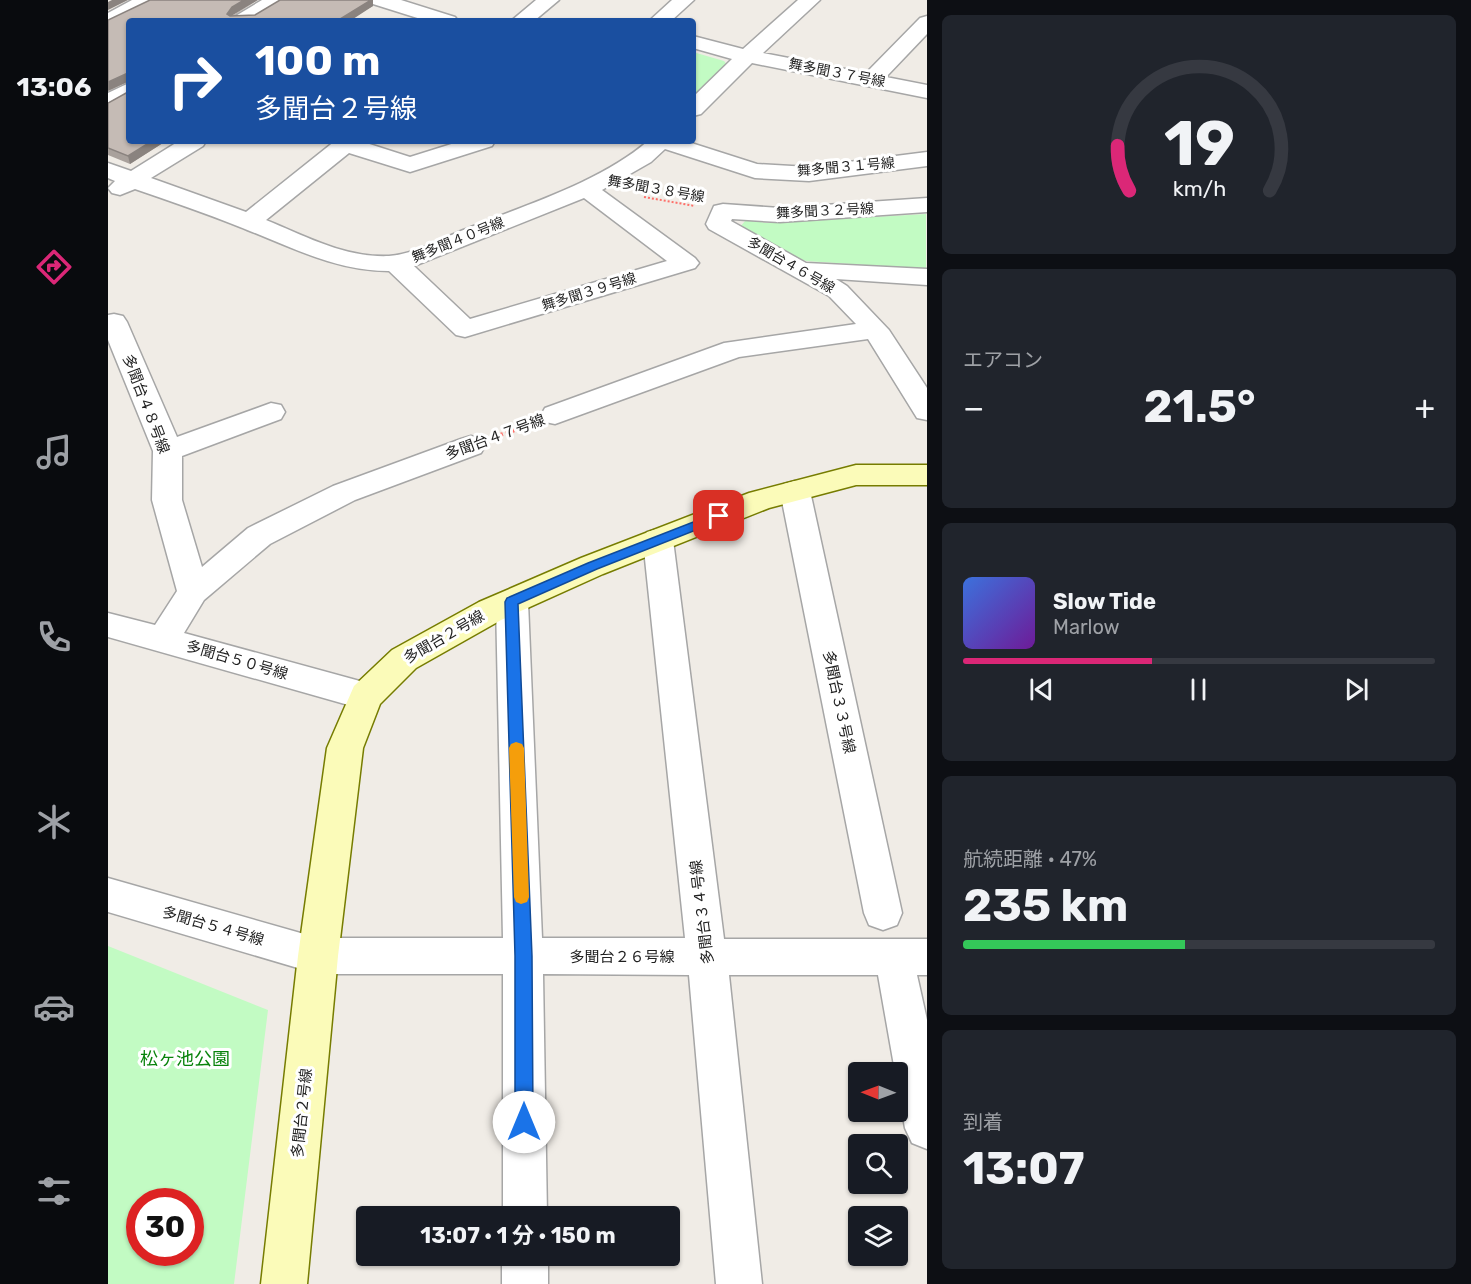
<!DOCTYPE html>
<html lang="ja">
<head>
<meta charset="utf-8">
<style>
  :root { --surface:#171b24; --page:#20242c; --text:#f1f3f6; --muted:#9ea1a6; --line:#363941; --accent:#db2777 }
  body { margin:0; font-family:Rubik,"Noto Sans JP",sans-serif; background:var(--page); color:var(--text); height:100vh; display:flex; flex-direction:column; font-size:22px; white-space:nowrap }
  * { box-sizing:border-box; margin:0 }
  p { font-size:20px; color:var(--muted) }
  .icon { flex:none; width:33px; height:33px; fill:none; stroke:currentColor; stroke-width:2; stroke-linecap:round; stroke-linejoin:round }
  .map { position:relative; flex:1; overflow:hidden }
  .details { display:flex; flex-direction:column; gap:15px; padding:15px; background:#0d0f14; width:544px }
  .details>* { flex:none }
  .hud { position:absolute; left:18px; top:18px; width:570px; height:126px; border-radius:6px; box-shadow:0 2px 4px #0004; background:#1a4fa0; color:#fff; overflow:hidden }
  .needle { width:39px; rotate:271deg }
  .controls { position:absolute; left:740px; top:1062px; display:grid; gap:12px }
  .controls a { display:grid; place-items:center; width:60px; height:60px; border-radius:6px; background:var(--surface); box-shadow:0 2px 4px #0004; font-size:30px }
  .speed { position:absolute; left:18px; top:1188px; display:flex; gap:12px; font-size:30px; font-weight:700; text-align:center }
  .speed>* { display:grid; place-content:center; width:78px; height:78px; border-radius:50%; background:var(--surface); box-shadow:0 2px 4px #0004; line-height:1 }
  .speed .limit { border:9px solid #d22; background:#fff; color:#111 }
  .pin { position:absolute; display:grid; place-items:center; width:51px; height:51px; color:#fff; margin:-26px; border-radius:12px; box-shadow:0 3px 9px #0006 }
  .me { position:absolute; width:66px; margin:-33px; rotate:0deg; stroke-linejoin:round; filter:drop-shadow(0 0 4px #0008) }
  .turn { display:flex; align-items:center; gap:21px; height:126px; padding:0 30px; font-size:27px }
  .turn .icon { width:78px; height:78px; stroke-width:2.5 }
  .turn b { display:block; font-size:42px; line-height:51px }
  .big { font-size:45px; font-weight:700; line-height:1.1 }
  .details .tile { flex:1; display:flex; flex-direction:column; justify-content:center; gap:9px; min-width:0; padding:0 21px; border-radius:9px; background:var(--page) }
  .details .dial { align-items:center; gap:0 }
  .dial svg { height:156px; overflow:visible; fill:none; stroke:var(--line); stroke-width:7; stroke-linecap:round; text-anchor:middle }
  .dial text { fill:var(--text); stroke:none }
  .song { display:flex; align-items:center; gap:18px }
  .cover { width:72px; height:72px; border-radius:9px; background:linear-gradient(135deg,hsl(220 70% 55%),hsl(280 70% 35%)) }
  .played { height:6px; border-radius:3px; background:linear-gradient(90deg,var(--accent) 40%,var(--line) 40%) }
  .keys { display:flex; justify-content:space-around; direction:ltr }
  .heat { display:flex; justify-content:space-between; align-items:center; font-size:33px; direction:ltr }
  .charge { height:9px; border-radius:4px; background:linear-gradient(90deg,#34c759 47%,var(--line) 0) }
  .trip { position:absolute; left:248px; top:1206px; width:324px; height:60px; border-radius:6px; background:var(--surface); box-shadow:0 2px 4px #0004; font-weight:700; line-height:60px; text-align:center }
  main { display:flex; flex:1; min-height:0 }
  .dock { display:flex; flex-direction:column; width:108px; justify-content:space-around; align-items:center; background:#090b0e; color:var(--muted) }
  .dock .icon { width:42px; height:42px }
  .dock .current { color:var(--accent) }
  .dock b { font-size:27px; color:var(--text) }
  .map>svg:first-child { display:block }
</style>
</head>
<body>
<main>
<nav class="dock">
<b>13:06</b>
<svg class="icon current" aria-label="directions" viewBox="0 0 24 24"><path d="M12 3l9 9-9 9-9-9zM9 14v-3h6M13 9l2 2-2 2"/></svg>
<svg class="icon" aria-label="music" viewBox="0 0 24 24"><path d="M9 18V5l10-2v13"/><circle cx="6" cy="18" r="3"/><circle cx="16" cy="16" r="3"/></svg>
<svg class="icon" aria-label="phone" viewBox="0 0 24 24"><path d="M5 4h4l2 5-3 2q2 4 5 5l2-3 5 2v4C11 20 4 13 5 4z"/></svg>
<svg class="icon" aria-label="climate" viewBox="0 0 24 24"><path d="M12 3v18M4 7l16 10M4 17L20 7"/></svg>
<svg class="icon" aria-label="car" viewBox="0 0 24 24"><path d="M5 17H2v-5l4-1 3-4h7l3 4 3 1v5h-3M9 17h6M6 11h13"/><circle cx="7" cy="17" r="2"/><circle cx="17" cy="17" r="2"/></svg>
<svg class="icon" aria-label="filters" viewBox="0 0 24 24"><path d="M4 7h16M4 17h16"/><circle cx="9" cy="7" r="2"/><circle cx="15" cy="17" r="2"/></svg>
</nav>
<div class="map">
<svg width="819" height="1284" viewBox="0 0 819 1284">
  <rect width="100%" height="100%" fill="#f0ece6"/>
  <!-- park -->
  <path fill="#c2fbc3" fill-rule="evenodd" d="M585,52L616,61L621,67L585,100Z
    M818,214V269L698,261L665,249L630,229L638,220L660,223Z
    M0,946L160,1010L126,1284H0ZM32,1202H82V1252H32Z"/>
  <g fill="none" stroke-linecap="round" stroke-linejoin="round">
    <!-- street casing -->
    <g stroke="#a6a6a6" stroke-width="3">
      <path id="street" d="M24,0H49L46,4L0,27V13Z
        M154,0H178L175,4L147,21H123L126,17Z
        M262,0H293L347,17L350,21H319L265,4Z
        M428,0H451L426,21H403Z
        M564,0H586L563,21H541Z
        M690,0H712L655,53L758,73L812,18L819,16V34L778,77L819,85V98L644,63L593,114L585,116V97L624,59L585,48V36L635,49Z
        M21,83V98L0,109V93Z
        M71,141H98L95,146L43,178L138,212L227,141H252L302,157L353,141H387L384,146L302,172L241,153L158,220C197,236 237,258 281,256C307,254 334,238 358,229C417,205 491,183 540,141H577L649,164L701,167L819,152V166L701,181L647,178L557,149L543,162L494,190L587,258L591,263L587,268L357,337L348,335L281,271C227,271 181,246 132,227C97,213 62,201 27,189L12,195L4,193L0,188L7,181L0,178V163L23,171ZM476,198L559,261L362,319L306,266Z
        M819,198V212L672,222L624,219L623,221L698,263L819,269V285L728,279L739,286L781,330L819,388V420L809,418L760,339L631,357L447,424L437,422L433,415L437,408L616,343L748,324L721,296L601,229L598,224L606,206L615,204L672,208Z
        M6,314L15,316L19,322L69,437L163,403L173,405L177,412L173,419L74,456V500L94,567L140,528L225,486L353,439L363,436L373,439L377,446L373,453L247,500L162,544L96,600L76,633L270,686L275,696L270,706L258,710L0,637V613L47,625L69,591L44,500L45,451L0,340V315Z
        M687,481L698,484L702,491L794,913L789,925L775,930L761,925L756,913L672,491L676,484Z
        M550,529L561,532L565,540L616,939H819V975H809L819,1020V1149L804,1143L797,1128L770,975H621L654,1284H608L581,975L435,974L439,1216H395V974H210L0,912V878L210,938H395L388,602L393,594L404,590L415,594L420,602L434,938H577L535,540L539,532Z
        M394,1256H440V1284H394Z"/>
    </g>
    <!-- secondary casing -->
    <g stroke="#767c01" stroke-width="3">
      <path id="secondary" d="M748,465H819V485H748L661,508L495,574L393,620L308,668L272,704L255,748L230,956L199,1284H153L190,956L219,748L246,686L284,650L371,602L473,558L641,493Z"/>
    </g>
    <!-- path-far1 -->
    <path stroke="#fe6f69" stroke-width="2" stroke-dasharray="2 2" stroke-linecap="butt" d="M536,197L587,206"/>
    <!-- path -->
    <path stroke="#fe6f69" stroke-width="4" stroke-dasharray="3 3" stroke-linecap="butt" d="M392,435L419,426"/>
    <!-- street -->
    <use href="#street" fill="#fff" fill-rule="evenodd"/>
    <!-- secondary -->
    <use href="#secondary" fill="#fbfbb9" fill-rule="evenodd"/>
  </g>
  <!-- wall -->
  <path fill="#a9a19c" d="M150,0L125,16L147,15L172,0H265V6L21,141H58L22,164L0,155V103L20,92V82L0,91Z"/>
  <!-- shaded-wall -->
  <path fill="#8a837f" d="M4,0H20L0,10V2Z
    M136,0H150L125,15L121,21L119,14L124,7Z
    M263,0H265V6L242,21H229Z
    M20,73L21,81L0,91V82Z
    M44,141H58L22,164L20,156Z"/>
  <!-- building -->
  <path fill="#c5bbb5" stroke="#8a837f" stroke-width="1.5" d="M42,0H136L124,7L119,14L122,16L147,15L172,0H263L229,21H21V141H44L20,156L0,148V103L20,92V73L0,82V20Z"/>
  <!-- route -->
  <path fill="#1a73e8" stroke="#114b97" stroke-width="1.5" d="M611,512L616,513L618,516L616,519L489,569L410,604L424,956L425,1122L423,1128L416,1131L410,1128L407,1122V956L397,602L399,598L480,563Z"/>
  <!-- slow -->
  <path fill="#f59e0b" d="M408,742L414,744L416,748L421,897L419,902L413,904L408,902L406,897L401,748L403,744Z"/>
  <g text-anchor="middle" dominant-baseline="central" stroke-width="6" stroke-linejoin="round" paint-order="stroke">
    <!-- far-street labels -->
    <g font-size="14" fill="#1f1f1f" stroke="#fff">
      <text transform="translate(729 73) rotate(11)">舞多聞３７号線</text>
      <text transform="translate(738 167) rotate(-5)">舞多聞３１号線</text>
      <text transform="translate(548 189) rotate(10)">舞多聞３８号線</text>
      <text transform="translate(717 211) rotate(-3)">舞多聞３２号線</text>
      <text transform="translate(350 240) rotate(-22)">舞多聞４０号線</text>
      <text transform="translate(683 265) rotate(30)">多聞台４６号線</text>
      <text transform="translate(481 292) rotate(-17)">舞多聞３９号線</text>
    </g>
    <!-- street labels -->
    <g font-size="15" fill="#1f1f1f" stroke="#fff">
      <text transform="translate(38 404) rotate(69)">多聞台４８号線</text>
      <text transform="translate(387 437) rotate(-20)">多聞台４７号線</text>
      <text transform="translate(336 637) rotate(-30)">多聞台２号線</text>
      <text transform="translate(129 660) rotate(16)">多聞台５０号線</text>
      <text transform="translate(731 702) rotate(78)">多聞台３３号線</text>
      <text transform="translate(594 912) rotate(-97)">多聞台３４号線</text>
      <text transform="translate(105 926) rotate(16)">多聞台５４号線</text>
      <text x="514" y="957">多聞台２６号線</text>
      <text transform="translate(194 1113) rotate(-84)">多聞台２号線</text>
    </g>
    <!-- near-park labels -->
    <g font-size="18" fill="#08830b" stroke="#fff">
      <text x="77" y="1059">松ヶ池公園</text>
    </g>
  </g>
</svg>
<div class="controls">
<a><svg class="needle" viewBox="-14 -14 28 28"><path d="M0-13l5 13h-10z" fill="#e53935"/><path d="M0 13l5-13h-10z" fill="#9ea1a6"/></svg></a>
<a><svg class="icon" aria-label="search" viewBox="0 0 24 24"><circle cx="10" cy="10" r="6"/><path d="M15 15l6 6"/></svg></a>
<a><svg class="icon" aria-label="layers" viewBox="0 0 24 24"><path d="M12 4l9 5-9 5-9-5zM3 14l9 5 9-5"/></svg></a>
</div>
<div class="speed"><div class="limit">30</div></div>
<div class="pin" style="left:611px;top:516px;background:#d93025"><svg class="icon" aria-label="arrive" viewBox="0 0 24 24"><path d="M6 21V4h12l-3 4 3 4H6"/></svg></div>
<svg class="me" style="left:416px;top:1122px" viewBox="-20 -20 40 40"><circle r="19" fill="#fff"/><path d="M0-13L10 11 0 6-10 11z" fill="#1a73e8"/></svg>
<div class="trip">13:07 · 1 分 · 150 m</div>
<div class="hud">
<div class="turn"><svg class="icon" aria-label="right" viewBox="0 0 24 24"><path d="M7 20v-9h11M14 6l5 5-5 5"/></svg><div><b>100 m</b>多聞台２号線</div></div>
</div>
</div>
<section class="details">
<div class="tile dial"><svg viewBox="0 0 100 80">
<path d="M14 69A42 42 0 1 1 86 69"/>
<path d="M14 69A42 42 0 0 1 8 46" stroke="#db2777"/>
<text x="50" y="56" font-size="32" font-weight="700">19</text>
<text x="50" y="72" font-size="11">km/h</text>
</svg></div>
<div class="tile"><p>エアコン</p>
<div class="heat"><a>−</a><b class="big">21.5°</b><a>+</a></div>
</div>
<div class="tile">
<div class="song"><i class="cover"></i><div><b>Slow Tide</b><p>Marlow</p></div></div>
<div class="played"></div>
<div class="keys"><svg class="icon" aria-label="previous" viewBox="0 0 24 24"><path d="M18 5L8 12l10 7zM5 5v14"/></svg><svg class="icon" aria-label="pause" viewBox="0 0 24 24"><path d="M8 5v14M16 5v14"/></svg><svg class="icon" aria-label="next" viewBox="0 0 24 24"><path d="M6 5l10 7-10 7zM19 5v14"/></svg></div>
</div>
<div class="tile"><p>航続距離 · 47%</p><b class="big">235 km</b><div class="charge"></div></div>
<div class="tile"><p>到着</p><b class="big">13:07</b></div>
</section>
</main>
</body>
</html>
